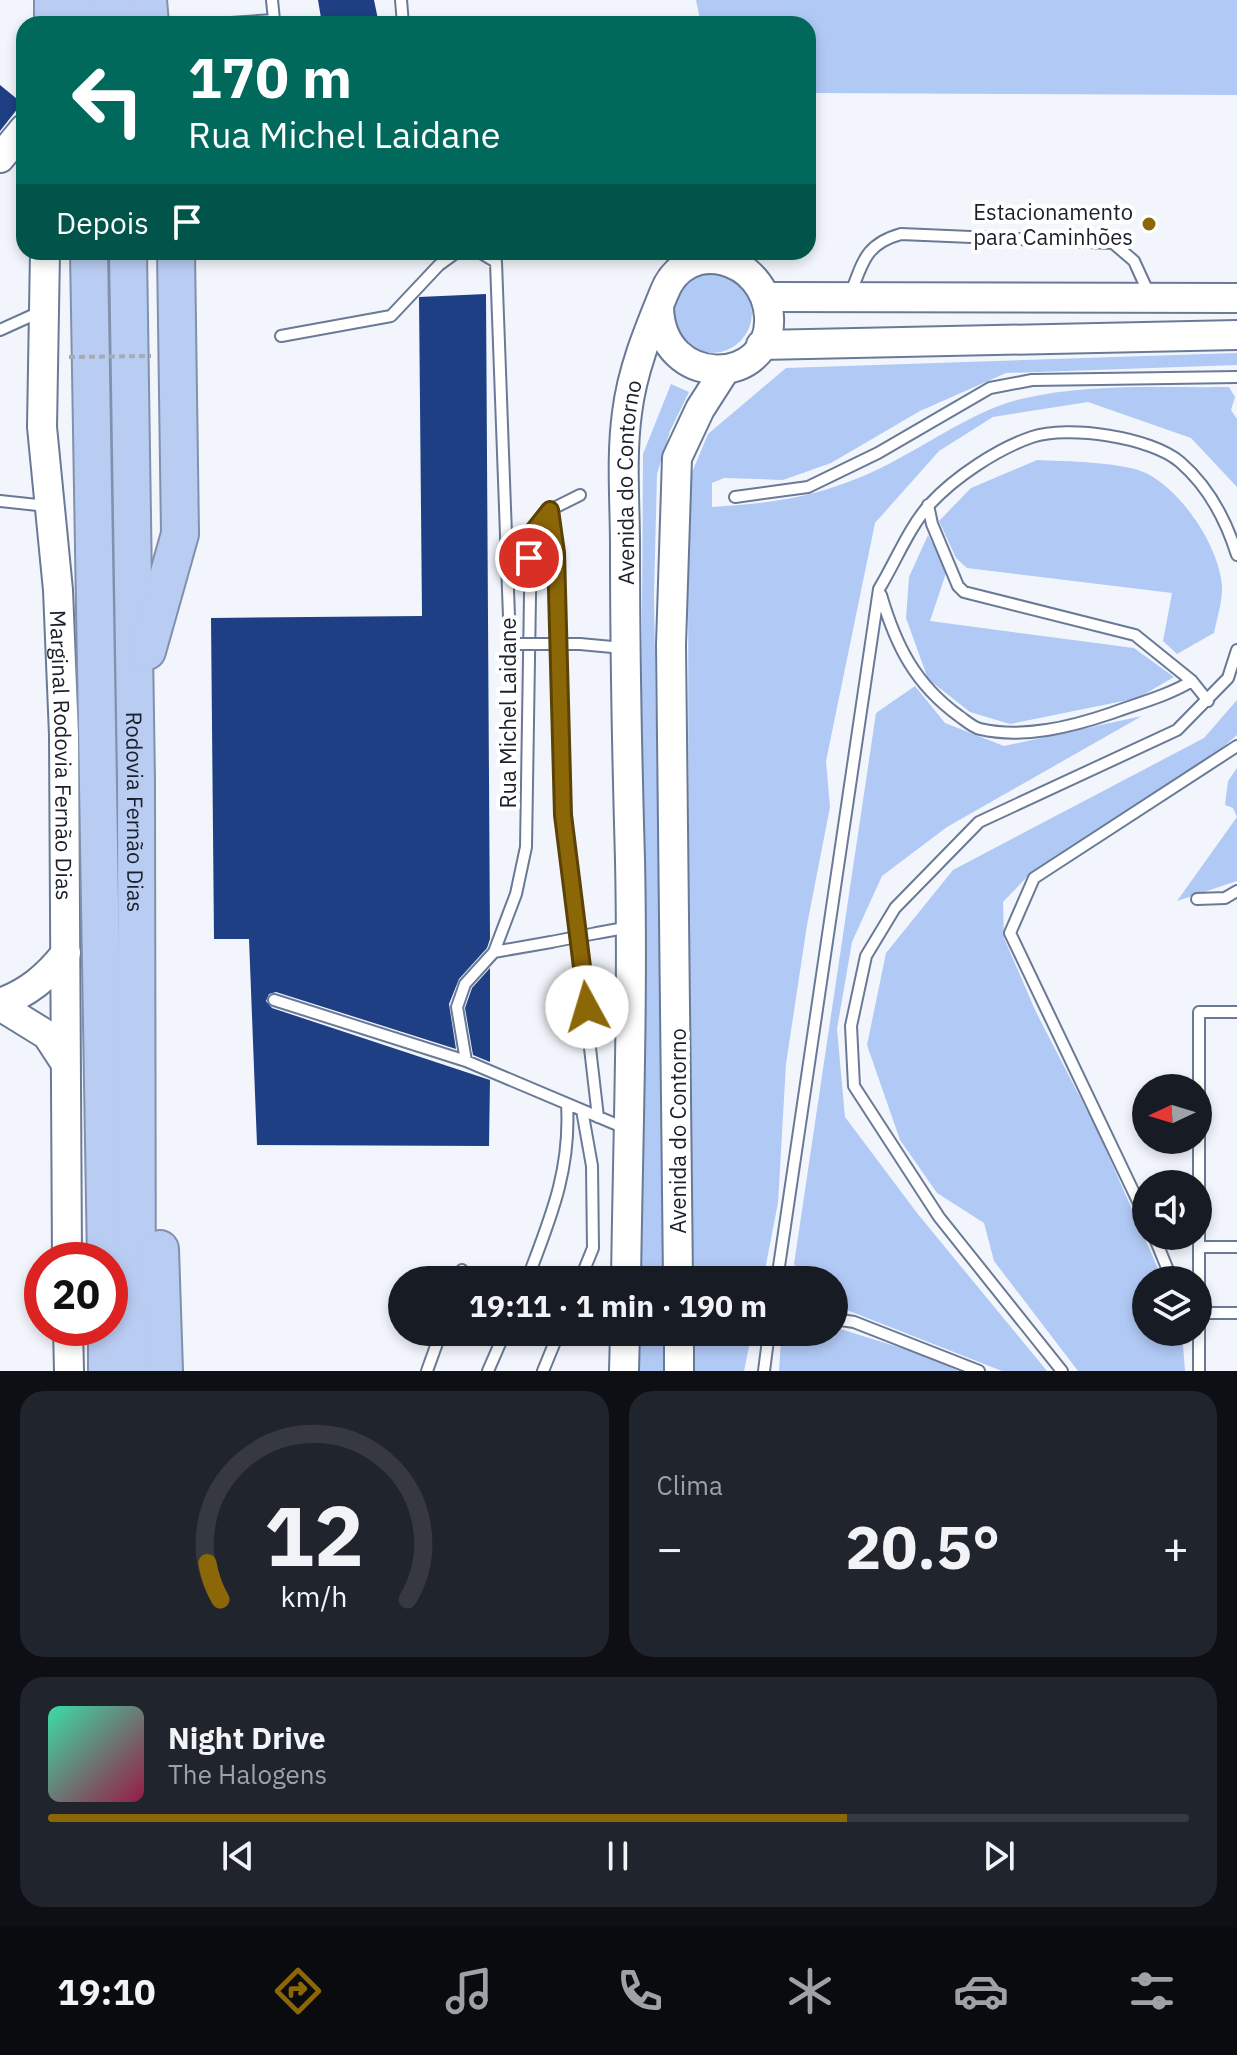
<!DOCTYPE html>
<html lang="pt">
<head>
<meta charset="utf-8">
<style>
  :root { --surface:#171b24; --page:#20242c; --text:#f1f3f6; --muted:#9ea1a6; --line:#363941; --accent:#8c6708 }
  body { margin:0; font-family:"IBM Plex Sans",sans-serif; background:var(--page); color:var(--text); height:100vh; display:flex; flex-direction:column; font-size:30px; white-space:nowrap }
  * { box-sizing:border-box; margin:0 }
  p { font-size:26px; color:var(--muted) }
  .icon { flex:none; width:44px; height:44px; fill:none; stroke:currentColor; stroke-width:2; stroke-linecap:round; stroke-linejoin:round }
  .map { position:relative; height:1371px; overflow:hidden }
  .details { display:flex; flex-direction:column; gap:20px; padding:20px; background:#0d0f14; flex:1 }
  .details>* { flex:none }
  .banner { position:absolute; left:16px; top:16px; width:800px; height:244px; border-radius:24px; box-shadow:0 4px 12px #0003; background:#00695c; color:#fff; overflow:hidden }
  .needle { width:52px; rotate:266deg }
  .buttons { position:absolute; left:1132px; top:1074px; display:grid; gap:16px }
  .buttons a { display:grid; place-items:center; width:80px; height:80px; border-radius:50%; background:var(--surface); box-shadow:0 4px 12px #0003; font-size:40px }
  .speed { position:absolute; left:24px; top:1242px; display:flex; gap:16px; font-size:40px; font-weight:700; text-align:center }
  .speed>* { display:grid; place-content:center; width:104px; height:104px; border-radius:50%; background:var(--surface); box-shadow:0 4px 12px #0003; line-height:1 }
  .speed .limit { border:12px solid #d22; background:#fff; color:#111 }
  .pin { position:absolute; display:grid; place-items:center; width:68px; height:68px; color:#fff; margin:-34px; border:4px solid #fff; border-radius:50%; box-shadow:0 2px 8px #0007 }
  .me { position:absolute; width:88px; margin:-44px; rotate:354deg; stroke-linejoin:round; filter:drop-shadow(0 0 6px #0008) }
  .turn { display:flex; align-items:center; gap:28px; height:168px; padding:0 40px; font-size:36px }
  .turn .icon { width:104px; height:104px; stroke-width:2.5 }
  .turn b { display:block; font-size:56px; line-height:68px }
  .then { display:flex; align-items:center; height:76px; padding:0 40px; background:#0003; gap:16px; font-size:30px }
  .big { font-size:60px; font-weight:700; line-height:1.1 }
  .details .tile { flex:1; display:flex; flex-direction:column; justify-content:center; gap:12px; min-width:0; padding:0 28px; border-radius:24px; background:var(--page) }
  .details .dial { align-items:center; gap:0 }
  .dial svg { height:208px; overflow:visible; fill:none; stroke:var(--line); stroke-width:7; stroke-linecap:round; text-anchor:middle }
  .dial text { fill:var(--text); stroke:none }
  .song { display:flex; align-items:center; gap:24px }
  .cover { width:96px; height:96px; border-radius:12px; background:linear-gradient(135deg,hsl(160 70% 55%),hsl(340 70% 35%)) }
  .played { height:8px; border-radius:4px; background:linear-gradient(90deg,var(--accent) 70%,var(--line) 70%) }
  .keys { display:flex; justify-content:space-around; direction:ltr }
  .heat { display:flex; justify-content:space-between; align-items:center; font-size:44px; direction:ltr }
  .details .tiles { flex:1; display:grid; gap:20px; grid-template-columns:1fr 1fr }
  .tile:last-child { grid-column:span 2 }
  .trip { position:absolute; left:388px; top:1266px; width:460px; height:80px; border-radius:40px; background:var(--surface); box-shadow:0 4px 12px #0003; font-weight:700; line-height:80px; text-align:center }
  .menu { display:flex; height:128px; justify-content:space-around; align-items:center; background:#090b0e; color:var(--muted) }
  .menu .icon { width:56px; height:56px }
  .menu .active { color:var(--accent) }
  .menu b { font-size:36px; color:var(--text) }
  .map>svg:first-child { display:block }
</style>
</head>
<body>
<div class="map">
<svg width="1237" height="1371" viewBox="0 0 1237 1371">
  <rect width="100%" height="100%" fill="#f2f6fc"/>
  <!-- green -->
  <path fill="#b1c9f5" d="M696,0H1237V95L808,93V24H701Z
    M672 313a40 40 0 1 1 80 0a40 40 0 1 1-80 0Z
    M1237,353V365L1006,373L920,411L831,463L783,480L724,478L712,483V507C770,503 807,499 861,477C911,457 969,411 1021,399C1088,383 1161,388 1229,387L1235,397L1231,410L1237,419V487L1191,438L1088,402L993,417L939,451L875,523L826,761L830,807L807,925L786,1064L778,1203L763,1280H689L688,482L708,434L786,368Z
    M671,384L689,392L670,431L657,474L654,595L665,1280H638L643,454Z
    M1037,460C1063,461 1127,462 1148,474C1183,493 1218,545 1222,585C1223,600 1217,618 1214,633L1177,654L1163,641L1172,593L967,568L956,558L939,521L971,488Z
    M928,535L947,570L930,621L1134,648L1174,677L1138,698L1010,724L970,712L928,679L906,618L909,577Z
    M915,686L945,723L1004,746L1142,716L947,827L882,876L852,942L837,1029L845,1117L917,1213L1047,1371H1002L834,1305V1280H806L794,1264L876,713Z
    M1237,700V735L1190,776L1027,877L1003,902L1004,938L1036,1012L1098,1132L1163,1280H1146V1332H1182L1185,1371H1078L994,1261L984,1223L937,1193L900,1140L867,1045L886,953L953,870L1204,738Z
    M1237,768V881L1177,901L1237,817L1233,808L1225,805L1228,781Z
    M834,1327L927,1356L958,1371H779L781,1340L799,1332H834Z
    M637,1332H666V1371H637Z
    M689,1332H752L744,1371H690Z"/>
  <!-- building -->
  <path fill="#1e3f84" d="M318,0H374L379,24H322Z
    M0,85L22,103L0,131Z
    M486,294L490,939L487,948L459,979L449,1004L456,1049L276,992L269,994L266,1001L272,1008L490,1080L489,1146L257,1145L249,939H214L211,618L422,616L419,297Z
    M490,968V1062L473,1055L465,1008L472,988Z"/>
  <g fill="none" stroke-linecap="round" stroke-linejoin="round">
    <!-- lane casing -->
    <g stroke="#6a7a96" stroke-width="14">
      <path id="lane" d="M401,0L403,24
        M216,24L274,20L272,0
        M479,252L496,262L510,644
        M850,295C863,262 865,244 901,234L1113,243L1134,261L1150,296
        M0,330L42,311
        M281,336L391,316L439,265L457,252
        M735,497L808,487L878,453L990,388L1032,380L1237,377
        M0,501L47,506
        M928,505L932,524L958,586L964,592L1135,635L1192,681L1208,701
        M550,510L556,553L563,815L598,1117
        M881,595C896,646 915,684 959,716C965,720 972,727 980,729C1023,739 1071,727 1112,713C1139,703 1167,696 1192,681
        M580,644L623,648
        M1197,899L1225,898L1237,891
        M597,933L630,927
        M551,942L494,952L465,984L457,1007L466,1061L627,1129
        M494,952L516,894L526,847L531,534L550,510L580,495
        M274,1000L466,1061
        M1146,1218L1010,933L1034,878L1237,746
        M1154,1236L1172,1280
        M1199,1247H1237
        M459,1280L462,1270
        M527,1280C550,1219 571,1171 567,1104
        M580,1280L593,1248L592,1166L582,1110
        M777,1280L879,589C895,563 909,527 930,504C955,477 997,449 1032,437C1068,425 1151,437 1180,462C1208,486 1226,520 1237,555
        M1199,1313H1237
        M834,1319L854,1322L979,1371
        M427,1371L441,1332
        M488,1371L505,1332
        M543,1371L559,1332
        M764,1371L769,1332
        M1062,1371L939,1217L854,1086L851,1026L866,956L895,908L979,822L1177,730L1228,678L1237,650
        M1199,1371V1012H1237"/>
    </g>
    <!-- secondary casing -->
    <g stroke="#6a7a96" stroke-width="32">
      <g id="secondary">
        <path d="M0,158L24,129"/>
        <path id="s1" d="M45,252L42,427L58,590L64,735L67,1260"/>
        <path d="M767,297L1237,298"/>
        <path d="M761,345L1237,335"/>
        <path d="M0,1003C28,993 47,977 66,953"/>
        <path d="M0,1006L47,1035L64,1061"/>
        <path id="s2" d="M626,1280C628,1140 633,1000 630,860C627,756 625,651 625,547C625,503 621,457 627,413C632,371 648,332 664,293C686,235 766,257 769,317C773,386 661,391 659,307"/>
        <path d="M678,1280L671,645L677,458L700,409L725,370"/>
        <path d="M68,1328L69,1371"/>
        <path d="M679,1332V1371"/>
        <path d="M624,1371L625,1332"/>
      </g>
    </g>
    <!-- highway casing -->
    <g stroke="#8190ac" stroke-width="40">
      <g id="highway">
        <path d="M79,0L82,24"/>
        <path d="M113,0L115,24"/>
        <path d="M148,0L150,24"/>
        <path d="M53,24V0"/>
        <path d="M89,252L106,1260"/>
        <path id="s3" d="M128,252L136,781L137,1371"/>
        <path d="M147,651L180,534L176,252"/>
        <path d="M160,1249L164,1371"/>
        <path d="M107,1371V1328"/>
      </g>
    </g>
    <!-- lane -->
    <use href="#lane" stroke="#fff" stroke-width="10"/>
    <!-- secondary -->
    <use href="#secondary" stroke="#fff" stroke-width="28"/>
    <!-- highway -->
    <use href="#highway" stroke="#b9ccf2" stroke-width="36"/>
    <!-- lane-bridge casing -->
    <g stroke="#6a7a96" stroke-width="14" stroke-linecap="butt">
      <path id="lane-bridge" d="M510,644H580
        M551,942L597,933"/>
    </g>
    <!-- path-bridge -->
    <path stroke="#a7acb3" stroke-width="4" stroke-dasharray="6 4" stroke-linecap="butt" d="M69,357L151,356"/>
    <!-- lane-bridge -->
    <use href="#lane-bridge" stroke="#fff" stroke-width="10"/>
  </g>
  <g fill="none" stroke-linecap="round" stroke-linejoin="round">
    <!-- route casing -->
    <g stroke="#5b4305" stroke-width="20">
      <path id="route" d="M529,558L531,534L550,510L556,553L563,815L587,1007"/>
    </g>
    <!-- route -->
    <use href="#route" stroke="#8c6708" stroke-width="14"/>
  </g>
  <!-- markers -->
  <circle fill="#8c6708" stroke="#fff" stroke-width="3" cx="1149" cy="224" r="8"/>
  <g text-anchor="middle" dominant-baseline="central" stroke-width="8" stroke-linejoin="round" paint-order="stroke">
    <!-- poi labels -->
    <g font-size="22" fill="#1a202b" stroke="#fff" text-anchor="end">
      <text x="1133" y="211">Estacionamento<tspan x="1133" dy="25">para Caminhões</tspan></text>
    </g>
    <!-- street labels -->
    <g font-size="22" fill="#1a202b" stroke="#fff">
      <text stroke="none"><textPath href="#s2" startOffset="798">Avenida do Contorno</textPath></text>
      <text transform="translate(507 713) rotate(-90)">Rua Michel Laidane</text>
      <text stroke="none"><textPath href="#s1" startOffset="504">Marginal Rodovia Fernão Dias</textPath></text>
      <text stroke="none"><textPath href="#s3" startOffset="560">Rodovia Fernão Dias</textPath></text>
      <text transform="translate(677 1131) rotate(-90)">Avenida do Contorno</text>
    </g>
  </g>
</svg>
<div class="buttons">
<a><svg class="needle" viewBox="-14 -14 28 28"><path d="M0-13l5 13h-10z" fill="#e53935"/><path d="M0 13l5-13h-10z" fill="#9ea1a6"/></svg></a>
<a><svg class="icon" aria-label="sound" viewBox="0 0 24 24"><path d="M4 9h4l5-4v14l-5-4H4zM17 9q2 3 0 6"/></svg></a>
<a><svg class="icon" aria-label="layers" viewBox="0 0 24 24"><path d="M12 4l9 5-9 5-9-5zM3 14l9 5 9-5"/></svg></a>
</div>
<div class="speed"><div class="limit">20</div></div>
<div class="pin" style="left:529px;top:558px;background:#d93025"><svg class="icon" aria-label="arrive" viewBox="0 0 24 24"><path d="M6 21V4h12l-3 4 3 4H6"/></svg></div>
<svg class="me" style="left:587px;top:1007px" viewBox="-20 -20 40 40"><circle r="19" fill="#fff"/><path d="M0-13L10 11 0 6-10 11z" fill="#8c6708"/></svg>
<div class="trip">19:11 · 1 min · 190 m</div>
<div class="banner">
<div class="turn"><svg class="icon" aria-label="left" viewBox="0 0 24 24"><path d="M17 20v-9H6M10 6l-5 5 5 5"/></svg><div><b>170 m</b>Rua Michel Laidane</div></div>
<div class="then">Depois<svg class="icon" aria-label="arrive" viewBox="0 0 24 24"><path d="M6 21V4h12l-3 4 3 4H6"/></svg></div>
</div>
</div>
<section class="details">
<div class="tiles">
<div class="tile dial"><svg viewBox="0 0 100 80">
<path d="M14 69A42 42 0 1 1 86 69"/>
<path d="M14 69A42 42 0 0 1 9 55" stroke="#8c6708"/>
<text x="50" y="56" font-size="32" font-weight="700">12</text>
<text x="50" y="72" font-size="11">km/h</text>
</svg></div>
<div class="tile"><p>Clima</p>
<div class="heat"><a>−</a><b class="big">20.5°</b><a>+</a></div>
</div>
<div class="tile">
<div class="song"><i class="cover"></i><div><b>Night Drive</b><p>The Halogens</p></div></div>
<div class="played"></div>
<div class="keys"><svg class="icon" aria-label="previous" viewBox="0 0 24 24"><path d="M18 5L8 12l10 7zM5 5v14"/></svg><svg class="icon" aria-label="pause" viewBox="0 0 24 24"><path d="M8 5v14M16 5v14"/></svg><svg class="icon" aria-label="next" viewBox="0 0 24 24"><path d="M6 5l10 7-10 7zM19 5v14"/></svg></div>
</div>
</div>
</section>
<nav class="menu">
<b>19:10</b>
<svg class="icon active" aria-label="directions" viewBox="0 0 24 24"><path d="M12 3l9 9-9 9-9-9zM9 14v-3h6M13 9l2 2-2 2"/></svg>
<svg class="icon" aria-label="music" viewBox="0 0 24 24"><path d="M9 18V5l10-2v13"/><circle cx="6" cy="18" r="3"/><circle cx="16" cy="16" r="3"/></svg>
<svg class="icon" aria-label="phone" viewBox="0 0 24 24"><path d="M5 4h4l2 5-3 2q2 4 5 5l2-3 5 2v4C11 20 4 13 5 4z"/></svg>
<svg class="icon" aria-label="climate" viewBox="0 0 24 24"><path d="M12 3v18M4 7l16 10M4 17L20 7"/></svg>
<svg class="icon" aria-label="car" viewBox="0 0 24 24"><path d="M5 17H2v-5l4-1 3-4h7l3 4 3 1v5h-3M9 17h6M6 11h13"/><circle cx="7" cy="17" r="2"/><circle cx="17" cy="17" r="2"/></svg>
<svg class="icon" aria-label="filters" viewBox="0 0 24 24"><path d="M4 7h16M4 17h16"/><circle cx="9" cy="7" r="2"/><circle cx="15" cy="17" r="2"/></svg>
</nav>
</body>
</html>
